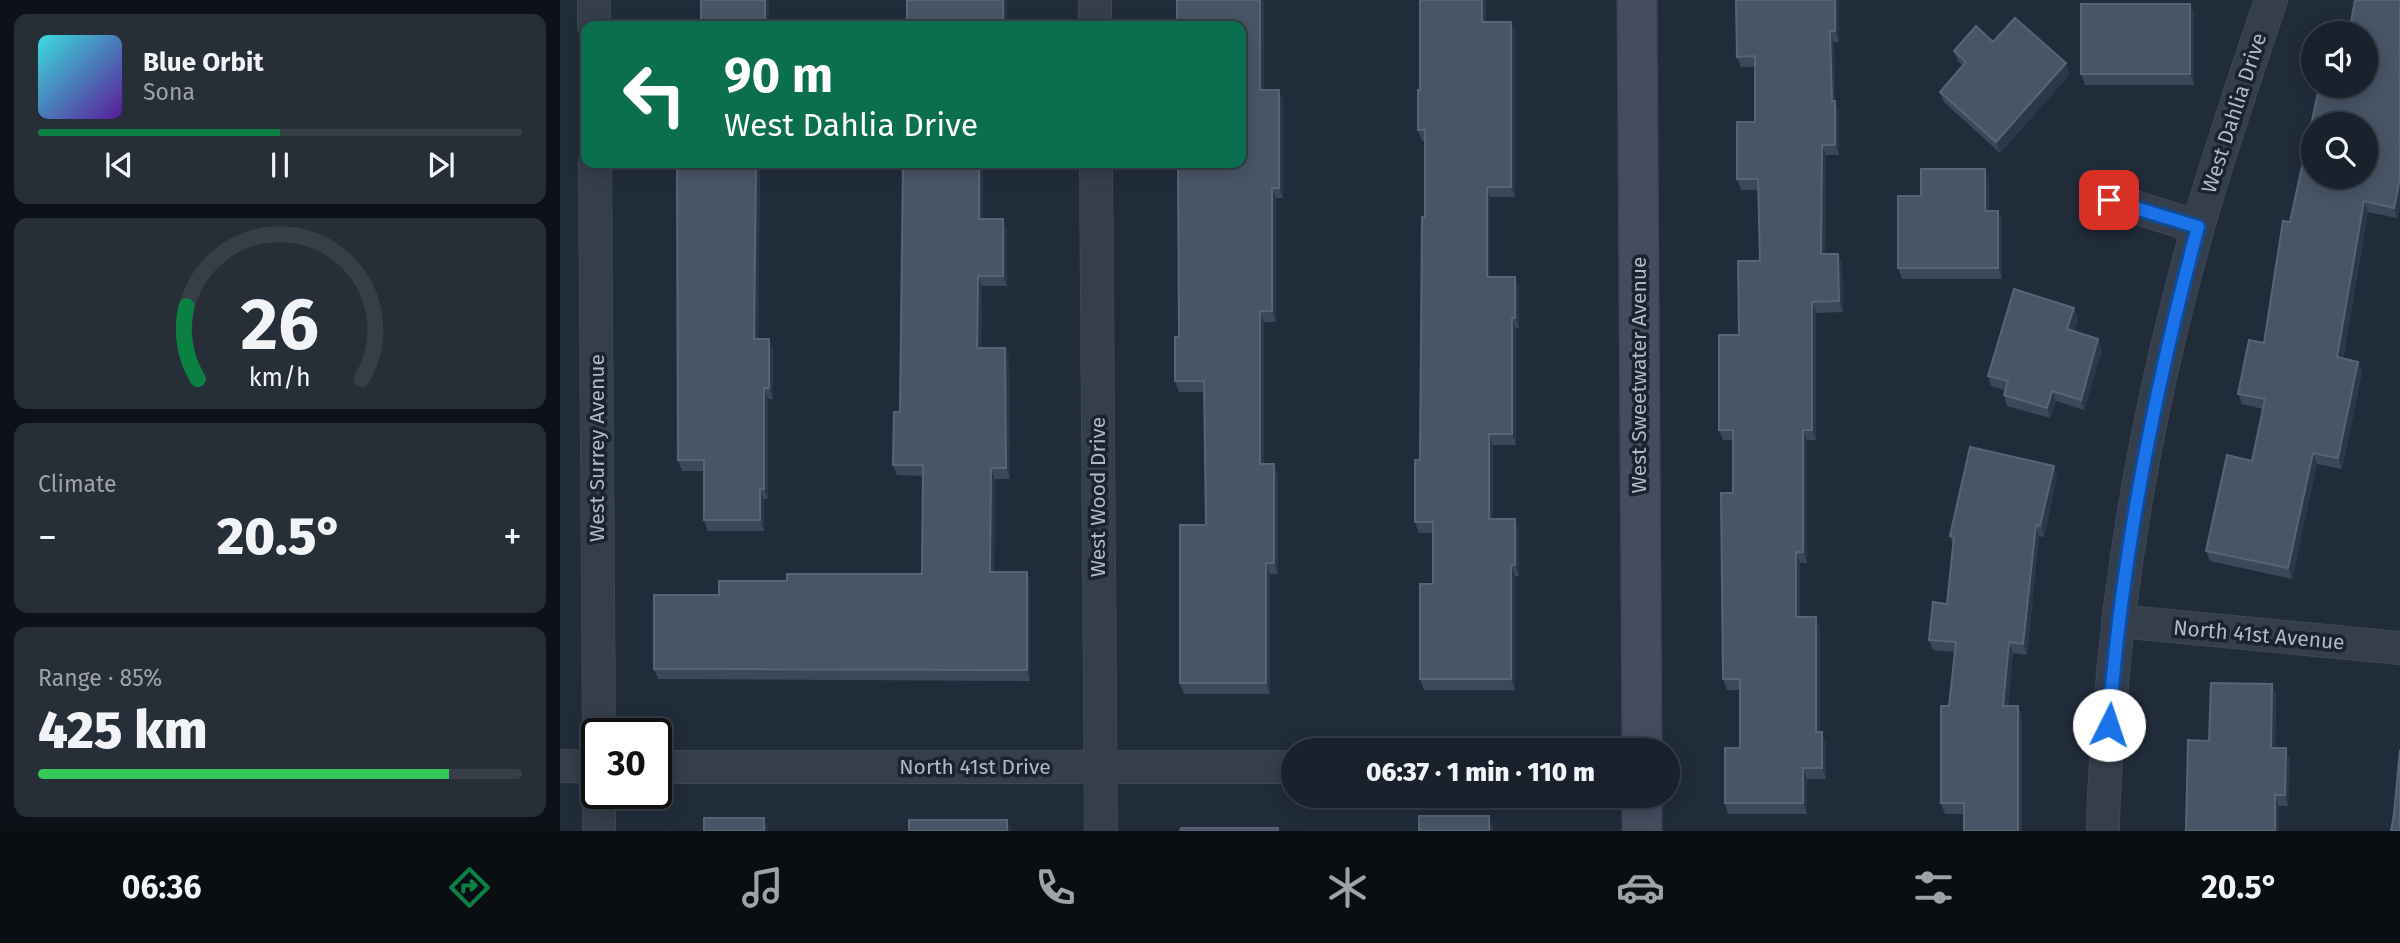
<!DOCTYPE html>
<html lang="en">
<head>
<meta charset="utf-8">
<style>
  :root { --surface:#19212c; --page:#262e38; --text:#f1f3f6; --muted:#9fa3a9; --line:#373e48; --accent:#0b8043 }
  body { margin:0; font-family:"Fira Sans",sans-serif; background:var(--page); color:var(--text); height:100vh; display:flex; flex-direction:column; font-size:26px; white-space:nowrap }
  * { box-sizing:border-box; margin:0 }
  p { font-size:23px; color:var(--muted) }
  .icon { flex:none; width:38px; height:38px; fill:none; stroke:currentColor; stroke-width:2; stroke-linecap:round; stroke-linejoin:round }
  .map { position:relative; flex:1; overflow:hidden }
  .panel { display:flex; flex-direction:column; gap:14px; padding:14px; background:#0e1218; width:560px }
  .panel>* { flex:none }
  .guide { position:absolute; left:21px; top:21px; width:665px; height:147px; border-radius:14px; box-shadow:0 4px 18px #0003,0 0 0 2px var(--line); background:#0b6e4f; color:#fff; overflow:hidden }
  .buttons { position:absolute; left:1741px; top:21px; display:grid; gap:14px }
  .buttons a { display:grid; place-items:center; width:77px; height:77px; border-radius:50%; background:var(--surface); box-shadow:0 4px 18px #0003,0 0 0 2px var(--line); font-size:35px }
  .speed { position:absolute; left:21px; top:718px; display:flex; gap:14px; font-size:35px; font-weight:700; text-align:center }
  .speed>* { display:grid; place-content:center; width:91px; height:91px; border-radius:50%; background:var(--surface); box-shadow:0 4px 18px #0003,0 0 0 2px var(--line); line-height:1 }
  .speed .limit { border:4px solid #111; border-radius:10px; background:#fff; color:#111 }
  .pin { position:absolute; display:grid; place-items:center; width:60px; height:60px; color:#fff; margin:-30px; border-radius:14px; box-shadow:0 4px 10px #0006 }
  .me { position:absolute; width:77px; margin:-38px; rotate:4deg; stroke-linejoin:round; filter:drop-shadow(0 0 5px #0008) }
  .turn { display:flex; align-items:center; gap:24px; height:147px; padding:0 28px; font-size:32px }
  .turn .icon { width:91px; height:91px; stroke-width:2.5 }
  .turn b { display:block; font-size:49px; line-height:60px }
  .big { font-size:52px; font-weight:800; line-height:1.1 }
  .panel .card { flex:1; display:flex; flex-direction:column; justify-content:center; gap:10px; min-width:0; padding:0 24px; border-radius:14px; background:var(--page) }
  .panel .dial { align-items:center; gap:0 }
  .dial svg { height:182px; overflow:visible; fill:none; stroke:var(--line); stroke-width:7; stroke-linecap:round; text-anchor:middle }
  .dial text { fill:var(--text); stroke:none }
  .song { display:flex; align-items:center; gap:21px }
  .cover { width:84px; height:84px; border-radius:10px; background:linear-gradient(135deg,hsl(180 70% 55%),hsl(270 70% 35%)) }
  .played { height:7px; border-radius:4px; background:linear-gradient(90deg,var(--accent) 50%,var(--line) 50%) }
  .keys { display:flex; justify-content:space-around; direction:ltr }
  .heat { display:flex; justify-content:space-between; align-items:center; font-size:38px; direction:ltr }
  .charge { height:10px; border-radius:5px; background:linear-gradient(90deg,#34c759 85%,var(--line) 0) }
  .trip { position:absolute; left:721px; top:738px; width:399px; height:70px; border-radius:35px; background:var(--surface); box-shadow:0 4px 18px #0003,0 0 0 2px var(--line); font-weight:800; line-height:70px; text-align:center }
  .menu { display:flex; height:112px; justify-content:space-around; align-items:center; background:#0a0d12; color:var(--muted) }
  .menu .icon { width:49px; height:49px }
  .menu .on { color:var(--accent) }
  .menu b { font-size:32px; color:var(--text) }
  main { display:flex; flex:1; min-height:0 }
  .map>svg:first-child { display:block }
</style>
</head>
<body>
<main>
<section class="panel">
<div class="card">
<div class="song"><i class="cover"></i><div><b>Blue Orbit</b><p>Sona</p></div></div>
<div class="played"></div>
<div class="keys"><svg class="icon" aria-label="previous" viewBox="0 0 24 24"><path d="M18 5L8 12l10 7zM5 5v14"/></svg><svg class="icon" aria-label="pause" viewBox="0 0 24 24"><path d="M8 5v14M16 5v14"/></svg><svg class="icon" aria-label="next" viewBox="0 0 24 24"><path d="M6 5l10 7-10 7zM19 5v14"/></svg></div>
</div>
<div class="card dial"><svg viewBox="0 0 100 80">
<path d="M14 69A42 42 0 1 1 86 69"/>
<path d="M14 69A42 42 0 0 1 9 37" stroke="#0b8043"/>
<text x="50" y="56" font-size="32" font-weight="700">26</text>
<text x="50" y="72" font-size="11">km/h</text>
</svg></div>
<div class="card"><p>Climate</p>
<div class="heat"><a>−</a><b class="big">20.5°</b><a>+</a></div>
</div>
<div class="card"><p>Range · 85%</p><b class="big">425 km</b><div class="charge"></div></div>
</section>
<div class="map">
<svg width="1840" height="831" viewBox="0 0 1840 831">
  <rect width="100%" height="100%" fill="#212c3b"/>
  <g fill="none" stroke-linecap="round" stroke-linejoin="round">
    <!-- street casing -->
    <g stroke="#3e4754" stroke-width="34">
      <path id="street" d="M34,0V26
        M535,0V26
        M35,163L39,733
        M536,163L541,831
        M1549,199L1638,227
        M1558,621L1840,648
        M0,766L37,767
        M96,767H733
        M39,793V831
        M1543,831C1543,790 1547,750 1550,710C1562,546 1594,384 1638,227C1660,150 1686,75 1711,0"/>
    </g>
    <!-- secondary casing -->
    <g stroke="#3e4754" stroke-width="41">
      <path id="secondary" d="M1077,0L1082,751
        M1082,796V831"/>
    </g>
    <!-- street -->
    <use href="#street" stroke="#353e4b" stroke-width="32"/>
    <!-- secondary -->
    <use href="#secondary" stroke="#434d5e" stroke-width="38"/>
  </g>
  <!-- wall -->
  <path fill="#3c485a" d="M704,0V90L723,101V198H716V322H704V464H714L718,475V574H710V694H624L620,683L646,525L644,392H619L615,381L619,337Z
    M926,0V22H951L955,33V197H930V277L959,288V328H956V445H933V519H955L959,530V576H955V690H864L860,679L873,584V533H859L855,522L860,460L865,217V141H862L858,130Z
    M1176,0H1279V42H1274L1275,102L1279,112V155H1266L1265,254H1278L1282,264L1283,312L1256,313V440H1247V563H1240V617L1260,628V732H1262L1266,743V779H1247V814H1168L1165,803L1180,748V690H1167L1163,679L1173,493V440H1163L1159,430L1179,335L1200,261L1198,190H1181L1177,179L1195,122V67H1181L1177,57Z
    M1840,0V206L1837,218L1808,212L1783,359L1798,362L1802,372L1782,469L1757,464L1732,579L1650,561L1646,551L1692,461L1703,409L1682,404L1678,394L1704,343L1730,222L1778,92Z
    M1630,4L1634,14V85H1525L1521,74Z
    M1433,42L1510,74L1440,153L1384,102L1380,92L1403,66L1398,61L1394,51Z
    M200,163L198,339H209L213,350V399H208V499H204V531H148L144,520V471H122L118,460Z
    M423,163V219L447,230V286H422L421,348H445L449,359L450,479H435L434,572H467L470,583V681L98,679L94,669L159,595L227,581L362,574L363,476L337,475L333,465L340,412Z
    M1425,169L1429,180V211H1438L1442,221V279H1342L1338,268L1361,196Z
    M1514,308L1518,319L1514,331L1542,350L1524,410L1496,401L1490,418L1447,406L1444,395L1445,390L1431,386L1428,376Z
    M1497,477L1484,537L1479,536L1467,655L1453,653L1448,706H1458L1462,717V831L1404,814H1385L1381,803L1389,706L1395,652L1373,650L1369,640L1387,604L1393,544L1390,536Z
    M1716,695L1715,748L1730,759L1728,806H1719V831L1649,741Z"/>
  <!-- shaded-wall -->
  <path fill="#2c3849" d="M205,0H209V26H205Z
    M443,0H447V26H443Z
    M700,0H704V101L700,90Z
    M922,0H926V33L922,22Z
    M1275,0H1279V42L1275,31Z
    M1630,4L1634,14V85L1630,74Z
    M951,22L955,33V197L951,187Z
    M1270,31L1274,42L1275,102L1279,112V155L1275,145L1272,101Z
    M1506,63L1510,74L1440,153L1436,142Z
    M719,90L723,101V198L719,188Z
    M1262,145L1266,155L1265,264L1261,254Z
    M196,163H200L198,350L194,339Z
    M419,163H423V230L419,219Z
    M1425,169L1429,180V221L1425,211Z
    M1840,177V206L1837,218L1834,208Z
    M927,187L930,197V288L927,277Z
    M712,188L716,198V322L712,311Z
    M1804,201L1808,212L1781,368L1777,357Z
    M1438,211L1442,221V279L1438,268Z
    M443,219L447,230V286L443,276Z
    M1278,254L1282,264L1283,312L1279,301Z
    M418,276L422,286L421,359L417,348Z
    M955,277L959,288V328L955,318Z
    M1252,302L1256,313V440L1252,430Z
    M1514,308L1518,319L1511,340L1507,329Z
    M700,311L704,322V475L700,464Z
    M952,318L956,328V445L952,434Z
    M209,339L213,350V399L209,388Z
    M1538,339L1542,350L1524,410L1521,400Z
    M445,348L449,359L450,479L446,468Z
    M1798,362L1802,372L1782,469L1778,458Z
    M204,388L208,399V499L204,489Z
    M1492,391L1496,401L1490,418L1487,408Z
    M1243,430L1247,440V563L1243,552Z
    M929,434L933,445V530L929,519Z
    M1753,453L1757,464L1732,579L1728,568Z
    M714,464L718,475V574L714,563Z
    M1494,466L1497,477L1484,537L1480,526Z
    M431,468L435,479L434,583L430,572Z
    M200,489L204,499V531L200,520Z
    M955,519L959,530V576L955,565Z
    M1476,525L1479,536L1467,655L1463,644Z
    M1236,552L1240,563V628L1236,617Z
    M706,563L710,574V694L706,683Z
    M951,565L955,576V690L951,679Z
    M467,572L470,583V681L467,670Z
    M1256,617L1260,628V743L1256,732Z
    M1449,642L1453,653L1447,717L1443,706Z
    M1712,684L1716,695L1715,758L1711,748Z
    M1458,706L1462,717V831H1458Z
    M1262,732L1266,743V779L1262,768Z
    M1726,748L1730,759L1728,806L1725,795Z
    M1243,768L1247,779V814L1243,803Z
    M1715,795L1719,806V831H1715Z
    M929,816L933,826V831H929Z
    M204,818L208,829V831H204Z
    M447,820L451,831H447Z"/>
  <!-- building -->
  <path fill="#485566" stroke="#586475" stroke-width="2" fill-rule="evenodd" d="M141,0H205V26H141Z
    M347,0H443V26H347Z
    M617,0H700V90H719V188H712V311H700V464H714V563H706V683H620V525H646L644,381H615V337H619L618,163H681V26H617Z
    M860,0H922V22H951V187H927V277H955V318H952V434H929V519H955V565H951V679H860V584H873V522H855V460H860L862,217H865V130H858V90H860Z
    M1176,0H1275V31H1270L1272,101H1275V145H1262L1261,254H1278L1279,301L1252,302V430H1243V552H1236V617H1256V732H1262V768H1243V803H1165V748H1180V679H1163L1161,493H1173V430H1159V335H1179L1178,261H1200L1198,179H1177V122H1195V56L1177,57Z
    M1795,0H1840V177L1834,208L1804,201L1777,357L1798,362L1778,458L1753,453L1728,568L1646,551L1667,455L1692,461L1705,399L1678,394L1689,340L1704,343L1723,221L1730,222L1759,88L1778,92L1779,86H1806V33H1789ZM1754,124H1806V177H1754Z
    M1521,4H1630V74H1521Z
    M1455,18L1506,63L1436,142L1380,92L1406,62L1394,51L1416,26L1433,42Z
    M117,163H196L194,339H209V388H204V489H200V520H144V460H118Z
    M343,163H419V219H443V276H418L417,348H445L446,468H431L430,572H467V670L94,669V595H159V581H227V574H362L363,465H333L334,412H340Z
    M1361,169H1425V211H1438V268H1338V196H1361Z
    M1454,289L1514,308L1507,329L1538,339L1521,400L1492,391L1487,408L1444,395L1448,381L1428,376Z
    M1410,447L1494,466L1480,526L1476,525L1463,644L1449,642L1443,706H1458V831H1404V803H1381V706H1389L1396,642L1369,640L1373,602L1387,604L1394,537L1390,536Z
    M1651,683L1712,684L1711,748H1726L1725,795H1715V831H1626L1628,740L1649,741Z
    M1840,750V831H1831L1834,814Z
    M859,816H929V831H859Z
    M144,818H204V831H144Z
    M349,820H447V831H349Z
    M621,828H718V831H620Z"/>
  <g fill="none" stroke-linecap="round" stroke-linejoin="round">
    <!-- route casing -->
    <g stroke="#114b97" stroke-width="18">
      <path id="route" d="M1549,200L1638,227C1594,391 1561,556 1549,725"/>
    </g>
    <!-- route -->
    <use href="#route" stroke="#1a73e8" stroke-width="12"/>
  </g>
  <g text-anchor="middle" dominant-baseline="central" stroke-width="7" stroke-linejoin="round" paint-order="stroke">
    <!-- street labels -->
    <g font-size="21" fill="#b0b9c7" stroke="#1a2330">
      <text transform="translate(1674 113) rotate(-72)">West Dahlia Drive</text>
      <text transform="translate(1079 375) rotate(-90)">West Sweetwater Avenue</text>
      <text transform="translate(37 448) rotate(-90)">West Surrey Avenue</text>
      <text transform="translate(538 497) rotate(-90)">West Wood Drive</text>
      <text transform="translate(1699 635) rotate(5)">North 41st Avenue</text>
      <text x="415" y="767">North 41st Drive</text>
    </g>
  </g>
</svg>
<div class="buttons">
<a><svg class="icon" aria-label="sound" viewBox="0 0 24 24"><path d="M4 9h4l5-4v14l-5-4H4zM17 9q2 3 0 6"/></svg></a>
<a><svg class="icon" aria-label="search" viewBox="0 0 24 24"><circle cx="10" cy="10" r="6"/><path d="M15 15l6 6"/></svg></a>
</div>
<div class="speed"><div class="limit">30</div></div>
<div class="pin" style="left:1549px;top:200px;background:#d93025"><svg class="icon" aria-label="arrive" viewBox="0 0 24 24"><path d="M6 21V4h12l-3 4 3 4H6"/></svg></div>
<svg class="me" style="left:1549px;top:725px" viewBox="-20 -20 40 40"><circle r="19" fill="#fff"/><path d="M0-13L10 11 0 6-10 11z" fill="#1a73e8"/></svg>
<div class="trip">06:37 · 1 min · 110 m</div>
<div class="guide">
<div class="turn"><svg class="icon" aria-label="left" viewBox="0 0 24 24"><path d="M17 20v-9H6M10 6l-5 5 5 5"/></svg><div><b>90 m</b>West Dahlia Drive</div></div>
</div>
</div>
</main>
<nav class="menu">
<b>06:36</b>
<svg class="icon on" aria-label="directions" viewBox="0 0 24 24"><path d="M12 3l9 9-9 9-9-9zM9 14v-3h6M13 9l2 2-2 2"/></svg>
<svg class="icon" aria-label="music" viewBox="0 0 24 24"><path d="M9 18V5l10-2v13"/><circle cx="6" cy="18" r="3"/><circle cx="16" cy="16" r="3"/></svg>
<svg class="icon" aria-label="phone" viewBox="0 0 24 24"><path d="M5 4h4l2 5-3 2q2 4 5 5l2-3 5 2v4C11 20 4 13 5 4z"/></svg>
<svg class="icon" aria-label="climate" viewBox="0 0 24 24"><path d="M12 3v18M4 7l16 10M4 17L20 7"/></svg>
<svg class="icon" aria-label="car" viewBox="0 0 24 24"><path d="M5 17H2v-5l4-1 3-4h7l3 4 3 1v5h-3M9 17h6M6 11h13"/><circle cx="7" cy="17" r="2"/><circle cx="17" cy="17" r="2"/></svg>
<svg class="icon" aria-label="filters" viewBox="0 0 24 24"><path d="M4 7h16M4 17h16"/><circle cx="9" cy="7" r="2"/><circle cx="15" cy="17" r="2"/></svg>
<b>20.5°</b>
</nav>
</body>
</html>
